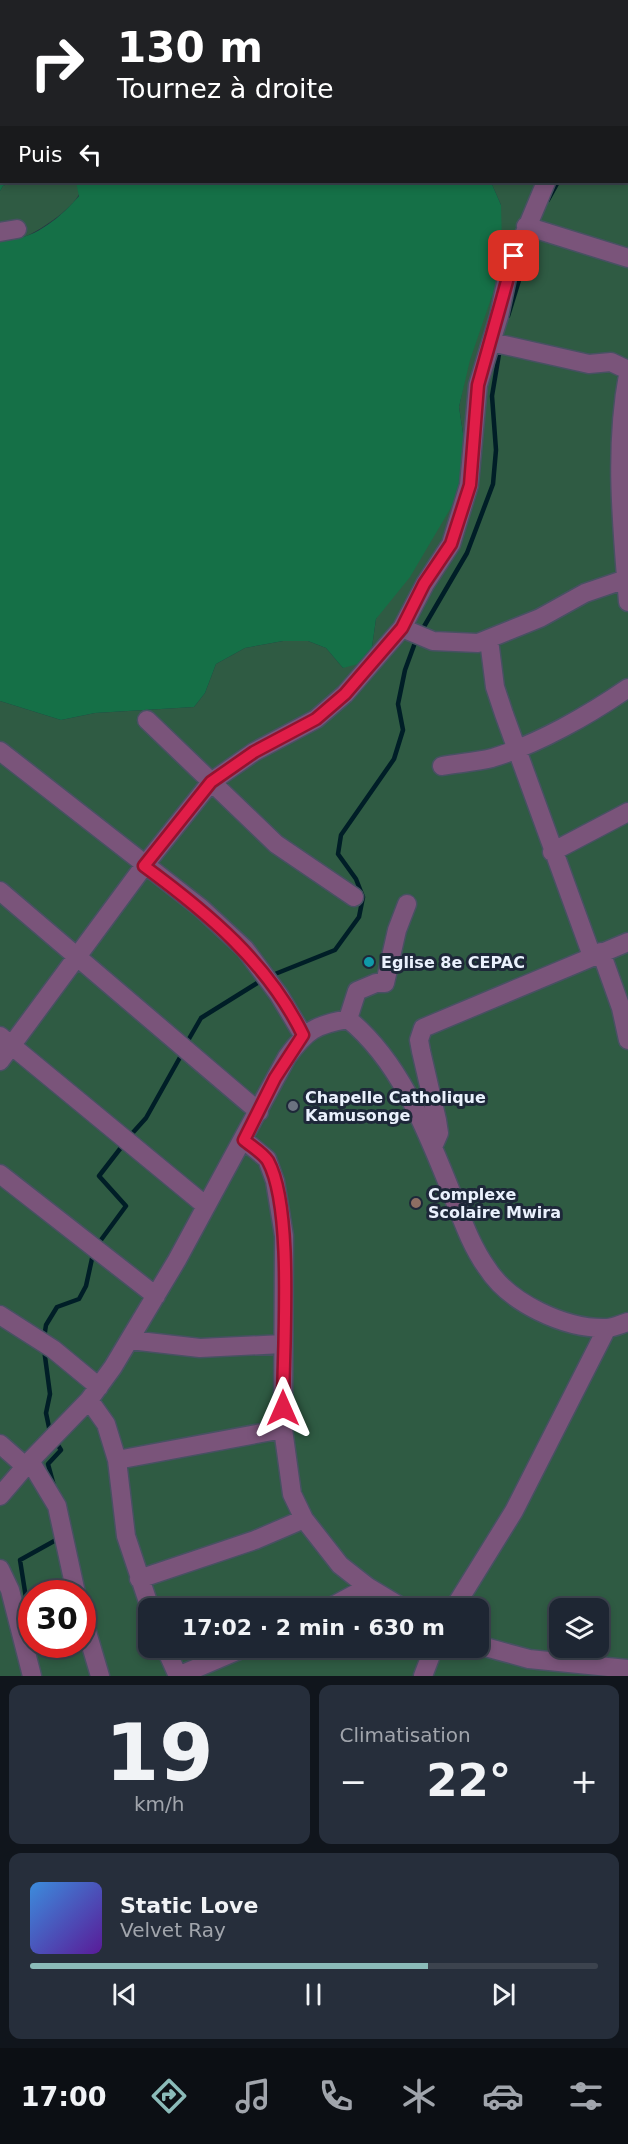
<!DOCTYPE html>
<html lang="fr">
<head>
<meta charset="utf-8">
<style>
  :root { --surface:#1e2633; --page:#262e3b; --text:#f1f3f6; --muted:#a1a5ac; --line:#3c434e; --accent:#8bbbb9 }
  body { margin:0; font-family:"DejaVu Sans",sans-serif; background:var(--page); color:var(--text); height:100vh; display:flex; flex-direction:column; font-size:22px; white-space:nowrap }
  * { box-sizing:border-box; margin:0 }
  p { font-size:20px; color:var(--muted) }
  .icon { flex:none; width:33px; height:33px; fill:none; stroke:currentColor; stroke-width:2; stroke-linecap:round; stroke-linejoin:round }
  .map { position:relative; height:1676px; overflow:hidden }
  .panel { display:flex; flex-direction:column; gap:9px; padding:9px; background:#10151c; flex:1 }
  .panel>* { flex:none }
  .banner { position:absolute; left:0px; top:0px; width:628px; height:183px; box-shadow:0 3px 9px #0003,0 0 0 2px var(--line); background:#202124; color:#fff; overflow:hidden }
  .buttons { position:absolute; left:549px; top:1598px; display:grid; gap:12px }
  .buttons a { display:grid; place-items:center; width:60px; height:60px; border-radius:12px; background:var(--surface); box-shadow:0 3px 9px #0003,0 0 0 2px var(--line); font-size:30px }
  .speed { position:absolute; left:18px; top:1580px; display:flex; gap:12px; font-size:30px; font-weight:700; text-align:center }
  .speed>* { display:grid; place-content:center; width:78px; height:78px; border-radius:50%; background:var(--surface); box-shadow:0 3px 9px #0003,0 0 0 2px var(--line); line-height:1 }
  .speed .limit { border:9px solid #d22; background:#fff; color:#111 }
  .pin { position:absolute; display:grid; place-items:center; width:51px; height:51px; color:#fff; margin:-26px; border-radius:12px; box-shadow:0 3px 9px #0006 }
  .me { position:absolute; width:66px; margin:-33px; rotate:0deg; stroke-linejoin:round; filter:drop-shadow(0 0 4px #0008) }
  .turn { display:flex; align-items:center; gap:21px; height:126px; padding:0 18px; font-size:27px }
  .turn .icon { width:78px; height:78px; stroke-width:2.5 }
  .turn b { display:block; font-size:42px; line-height:51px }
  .then { display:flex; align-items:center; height:57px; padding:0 18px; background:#0003; gap:12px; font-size:22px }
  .big { font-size:45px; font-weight:700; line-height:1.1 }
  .panel .card { flex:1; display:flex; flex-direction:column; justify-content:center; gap:9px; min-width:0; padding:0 21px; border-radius:12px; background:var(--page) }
  .panel .dial { align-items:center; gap:0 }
  .dial b { font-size:78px; line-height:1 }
  .song { display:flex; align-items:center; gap:18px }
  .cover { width:72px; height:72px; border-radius:9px; background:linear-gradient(135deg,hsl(210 70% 55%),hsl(270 70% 35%)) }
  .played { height:6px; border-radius:3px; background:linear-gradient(90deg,var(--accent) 70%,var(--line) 70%) }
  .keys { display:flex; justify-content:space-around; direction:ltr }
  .heat { display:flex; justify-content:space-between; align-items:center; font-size:33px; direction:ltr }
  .panel .tiles { flex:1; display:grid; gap:9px; grid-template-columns:1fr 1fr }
  .card:last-child { grid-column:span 2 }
  .trip { position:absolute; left:138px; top:1598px; width:351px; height:60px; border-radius:12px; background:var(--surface); box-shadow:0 3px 9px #0003,0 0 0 2px var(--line); font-weight:700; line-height:60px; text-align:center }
  .dock { display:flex; height:96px; justify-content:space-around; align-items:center; background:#0c0f14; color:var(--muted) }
  .dock .icon { width:42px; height:42px }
  .dock .active { color:var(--accent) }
  .dock b { font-size:27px; color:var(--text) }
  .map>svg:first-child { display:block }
</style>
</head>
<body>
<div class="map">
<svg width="628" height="1676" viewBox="0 0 628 1676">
  <rect width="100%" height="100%" fill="#283244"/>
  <!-- green -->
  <path fill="#2f5b43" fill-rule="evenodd" d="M560,0H628V1676H0V701L61,720L95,713L194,707L205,693L216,664L245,648L283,641H308L326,648L343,668L372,647L376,619L466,453L459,407L501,205L491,182H627V2ZM32,1593H82V1644H32ZM148,1608H478V1647H148ZM560,1608H598V1647H560Z
    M11,182H76L80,192C75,208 31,238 14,240C10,241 5,239 0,238V191L3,186Z"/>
  <!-- forest -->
  <path fill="#157047" d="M0,0H560V1L2,2V182H11L3,186L0,191Z
    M76,182H491L501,205L502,245L494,290L470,360L459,407L466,453L459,494L410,577L376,619L372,647L362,663L343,668L326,648L308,641H283L245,648L216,664L205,693L194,707L95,713L61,720L0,701V238C29,245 61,217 79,196Z"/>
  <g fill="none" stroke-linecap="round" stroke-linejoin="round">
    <!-- stream -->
    <path stroke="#001e27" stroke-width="4.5" d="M548,200L558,182
      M508,316L532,238
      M422,630L467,553L493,484L496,450L492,396L500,348
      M270,976L335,950L359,917L363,897L356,879L338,854L341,835L394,759L403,730L398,704L405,670L416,640
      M186,1044L201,1018L262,980
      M128,1138L146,1118L183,1052
      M98,1244L126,1206L99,1176L123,1145
      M44,1338L46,1325L57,1307L79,1299L86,1286L93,1254
      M44,1349L50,1394L46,1413L50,1432
      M54,1486L48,1464L61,1450L56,1442
      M32,1636L20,1560L56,1540V1536"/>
    <!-- minor casing -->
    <g stroke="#475162" stroke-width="21">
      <path id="minor" d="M595,2V0
        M627,29H628
        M627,143H628
        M526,226L628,258
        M0,232L17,229
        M491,342L589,364L611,362L628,370
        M628,375C614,450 622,526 628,602
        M402,628L433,641L478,643L540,618L585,593L626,579
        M489,640L495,687L504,714L592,956
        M147,720L276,844L354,897
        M0,751L201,908L245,949L279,995L303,1035
        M442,766C458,763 476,762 492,758C538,744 589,715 628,688
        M552,852L628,812
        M0,891L259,1112
        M601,952L621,1008L628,1040
        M348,1019L357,991L376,983H385L397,930L407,904
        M0,1036L206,1206
        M0,1061L144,866L211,782L254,752L316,719L345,694L402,628L425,584L451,544L469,485L478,385L499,316L508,273L546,182
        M244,1140L267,1159L275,1181L284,1236L283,1429L292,1494L304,1519L340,1565L368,1587L403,1608
        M433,1147L439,1133L437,1120L421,1051L419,1040L423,1028L628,942
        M0,1174L156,1296
        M0,1315L53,1349L99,1387
        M130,1340L200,1348L283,1344
        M89,1400L106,1424L117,1460L126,1536L150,1608
        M0,1444L25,1466
        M117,1460L283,1429
        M30,1461L57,1506L76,1593
        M0,1496L30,1461L89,1400L113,1367L177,1260L287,1057C307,1030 315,1025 348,1019C401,1062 427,1132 452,1194C462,1219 471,1246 487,1268C509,1303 565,1329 606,1328C613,1328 621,1324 628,1322
        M0,1569L10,1590L32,1676
        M139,1579L255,1540L304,1519
        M329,1608L368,1587
        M454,1608L514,1511L607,1328
        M82,1615L100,1676
        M478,1645L529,1659L628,1669
        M165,1647L178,1676
        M178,1676L246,1647
        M423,1676L434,1647"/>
    </g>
    <!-- minor -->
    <use href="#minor" stroke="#7a547a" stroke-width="18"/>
  </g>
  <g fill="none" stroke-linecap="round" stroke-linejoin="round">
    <!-- route casing -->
    <g stroke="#92132f" stroke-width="15">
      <path id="route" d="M283,1408C283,1350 294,1208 268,1161C263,1153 251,1146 244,1140L275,1078L303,1035C268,963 208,913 144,866L211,782L254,752L316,719L345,694L402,628L424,584L451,544L470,485L478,385L514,256"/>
    </g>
    <!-- route -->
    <use href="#route" stroke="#e11d48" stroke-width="10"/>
  </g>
  <!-- markers -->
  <circle fill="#0f9aa8" stroke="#1e2839" stroke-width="2" cx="369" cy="962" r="6"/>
  <circle fill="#6b7280" stroke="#1e2839" stroke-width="2" cx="293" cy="1106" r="6"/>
  <circle fill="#8d6e63" stroke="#1e2839" stroke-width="2" cx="416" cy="1203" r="6"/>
  <g text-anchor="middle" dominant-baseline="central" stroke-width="6" stroke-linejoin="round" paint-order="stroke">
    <!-- poi labels -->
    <g font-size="16" font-weight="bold" fill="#eaf1fd" stroke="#1e2839" text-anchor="start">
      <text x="381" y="962">Eglise 8e CEPAC</text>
      <text x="305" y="1097">Chapelle Catholique<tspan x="305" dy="18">Kamusonge</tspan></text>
      <text x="428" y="1194">Complexe<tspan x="428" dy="18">Scolaire Mwira</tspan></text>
    </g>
  </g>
</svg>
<div class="buttons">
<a><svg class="icon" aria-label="layers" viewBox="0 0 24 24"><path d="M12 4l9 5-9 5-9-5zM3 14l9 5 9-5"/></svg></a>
</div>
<div class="speed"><div class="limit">30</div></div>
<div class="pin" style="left:514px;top:256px;background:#d93025"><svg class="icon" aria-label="arrive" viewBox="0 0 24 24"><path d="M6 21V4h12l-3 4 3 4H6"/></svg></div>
<svg class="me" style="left:283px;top:1408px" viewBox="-20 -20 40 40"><path d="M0-17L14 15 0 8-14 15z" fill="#e11d48" stroke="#fff" stroke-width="4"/></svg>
<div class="trip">17:02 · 2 min · 630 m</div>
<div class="banner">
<div class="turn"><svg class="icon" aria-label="right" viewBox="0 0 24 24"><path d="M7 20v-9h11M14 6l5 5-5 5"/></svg><div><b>130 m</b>Tournez à droite</div></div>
<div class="then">Puis<svg class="icon" aria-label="left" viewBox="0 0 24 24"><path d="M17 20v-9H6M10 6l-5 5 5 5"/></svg></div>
</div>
</div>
<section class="panel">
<div class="tiles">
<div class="card dial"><b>19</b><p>km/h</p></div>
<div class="card"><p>Climatisation</p>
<div class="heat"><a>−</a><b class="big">22°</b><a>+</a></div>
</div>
<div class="card">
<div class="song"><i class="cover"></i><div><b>Static Love</b><p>Velvet Ray</p></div></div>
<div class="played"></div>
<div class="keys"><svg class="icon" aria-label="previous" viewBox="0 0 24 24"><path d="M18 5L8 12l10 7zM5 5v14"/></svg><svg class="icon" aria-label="pause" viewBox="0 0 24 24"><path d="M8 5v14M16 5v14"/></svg><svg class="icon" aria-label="next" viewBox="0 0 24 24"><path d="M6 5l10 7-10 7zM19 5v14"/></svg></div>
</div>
</div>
</section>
<nav class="dock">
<b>17:00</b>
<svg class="icon active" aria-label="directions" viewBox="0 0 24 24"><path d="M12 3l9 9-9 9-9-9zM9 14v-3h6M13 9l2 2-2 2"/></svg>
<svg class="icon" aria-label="music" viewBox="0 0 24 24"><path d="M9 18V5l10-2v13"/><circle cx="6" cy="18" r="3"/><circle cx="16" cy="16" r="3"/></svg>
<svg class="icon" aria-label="phone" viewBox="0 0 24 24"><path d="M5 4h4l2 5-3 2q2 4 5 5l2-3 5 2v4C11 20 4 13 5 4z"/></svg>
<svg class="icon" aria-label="climate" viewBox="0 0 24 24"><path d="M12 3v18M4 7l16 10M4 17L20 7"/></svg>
<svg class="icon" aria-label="car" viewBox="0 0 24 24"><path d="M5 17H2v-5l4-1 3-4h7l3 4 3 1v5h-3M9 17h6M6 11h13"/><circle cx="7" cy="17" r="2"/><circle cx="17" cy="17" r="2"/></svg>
<svg class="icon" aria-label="filters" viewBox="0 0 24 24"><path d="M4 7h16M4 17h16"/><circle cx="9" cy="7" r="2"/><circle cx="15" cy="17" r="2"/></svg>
</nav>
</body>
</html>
